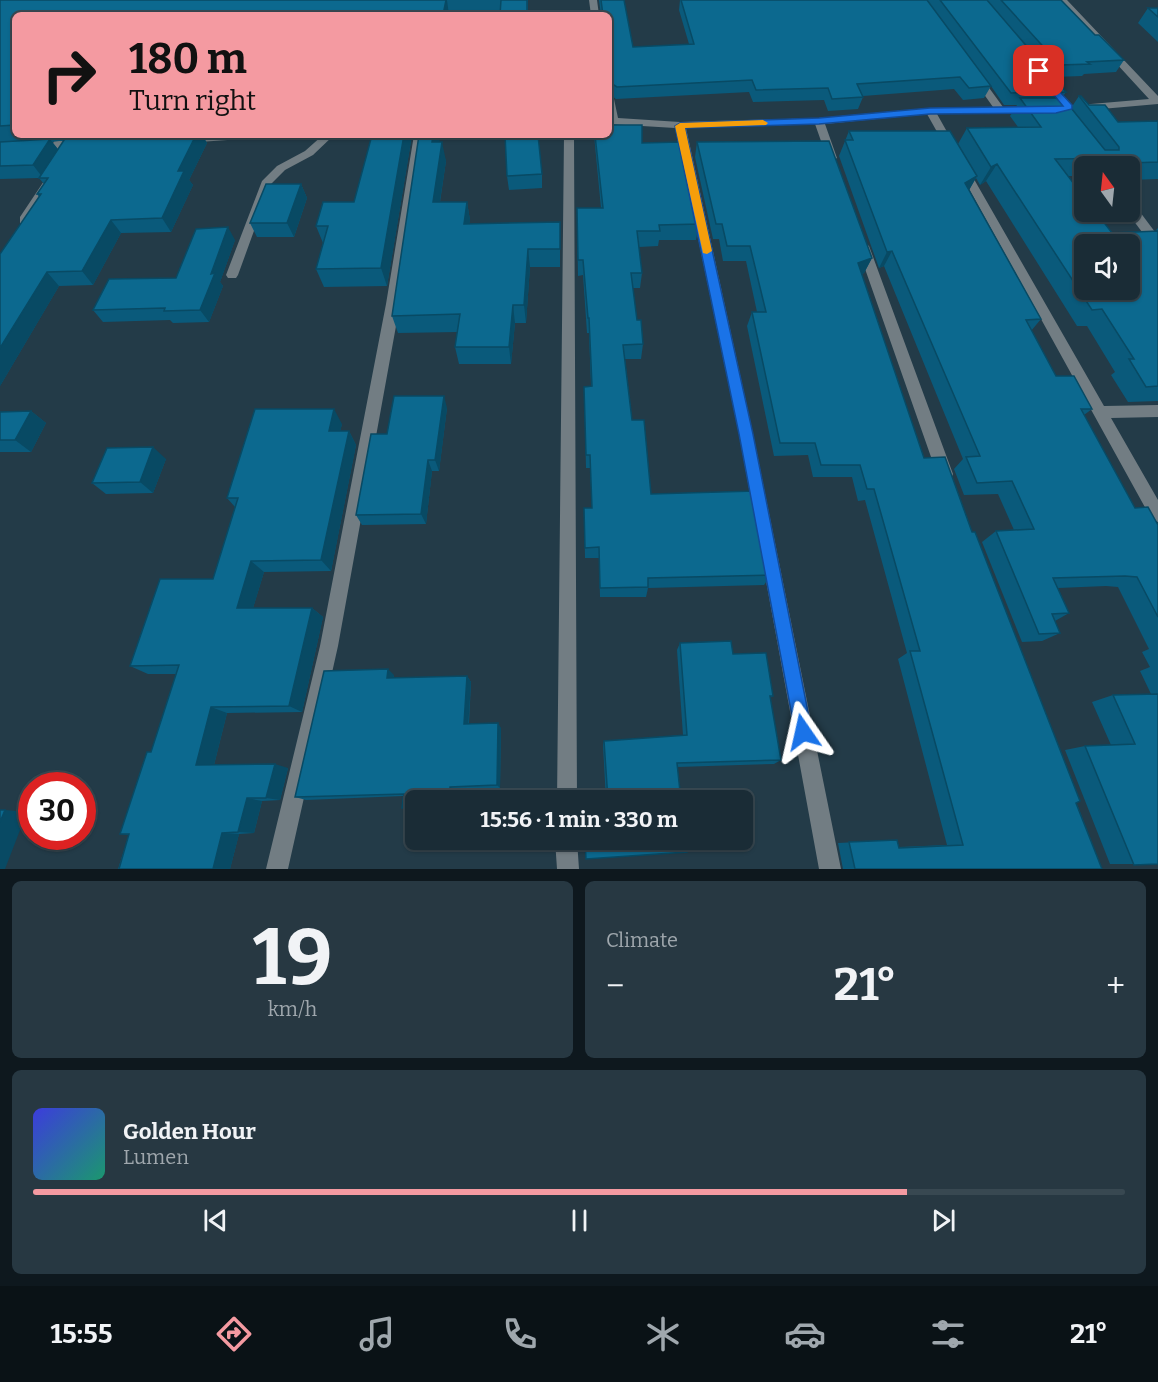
<!DOCTYPE html>
<html lang="en">
<head>
<meta charset="utf-8">
<style>
  :root { --surface:#1a2c36; --page:#273842; --text:#f1f3f6; --muted:#9fa7ad; --line:#384851; --accent:#f49aa1 }
  body { margin:0; font-family:Bitter,serif; background:var(--page); color:var(--text); height:100vh; display:flex; flex-direction:column; font-size:22px; white-space:nowrap }
  * { box-sizing:border-box; margin:0 }
  p { font-size:20px; color:var(--muted) }
  .icon { flex:none; width:33px; height:33px; fill:none; stroke:currentColor; stroke-width:2; stroke-linecap:round; stroke-linejoin:round }
  .map { position:relative; height:869px; overflow:hidden }
  .drawer { display:flex; flex-direction:column; gap:12px; padding:12px; background:#0e181e; flex:1 }
  .drawer>* { flex:none }
  .guide { position:absolute; left:12px; top:12px; width:600px; height:126px; border-radius:9px; box-shadow:0 2px 4px #0004,0 0 0 2px var(--line); background:#f49aa1; color:#111; overflow:hidden }
  .needle { width:39px; rotate:345deg }
  .fabs { position:absolute; left:1074px; top:156px; display:grid; gap:12px }
  .fabs a { display:grid; place-items:center; width:66px; height:66px; border-radius:9px; background:var(--surface); box-shadow:0 2px 4px #0004,0 0 0 2px var(--line); font-size:30px }
  .speed { position:absolute; left:18px; top:772px; display:flex; gap:12px; font-size:30px; font-weight:700; text-align:center }
  .speed>* { display:grid; place-content:center; width:78px; height:78px; border-radius:50%; background:var(--surface); box-shadow:0 2px 4px #0004,0 0 0 2px var(--line); line-height:1 }
  .speed .limit { border:9px solid #d22; background:#fff; color:#111 }
  .pin { position:absolute; display:grid; place-items:center; width:51px; height:51px; color:#fff; margin:-26px; border-radius:12px; box-shadow:0 3px 9px #0006 }
  .me { position:absolute; width:66px; margin:-33px; rotate:349deg; stroke-linejoin:round; filter:drop-shadow(0 0 4px #0008) }
  .turn { display:flex; align-items:center; gap:21px; height:126px; padding:0 18px; font-size:27px }
  .turn .icon { width:78px; height:78px; stroke-width:2.5 }
  .turn b { display:block; font-size:42px; line-height:51px }
  .big { font-size:45px; font-weight:700; line-height:1.1 }
  .drawer .widget { flex:1; display:flex; flex-direction:column; justify-content:center; gap:9px; min-width:0; padding:0 21px; border-radius:9px; background:var(--page) }
  .drawer .dial { align-items:center; gap:0 }
  .dial b { font-size:78px; line-height:1 }
  .song { display:flex; align-items:center; gap:18px }
  .cover { width:72px; height:72px; border-radius:9px; background:linear-gradient(135deg,hsl(240 70% 55%),hsl(160 70% 35%)) }
  .played { height:6px; border-radius:3px; background:linear-gradient(90deg,var(--accent) 80%,var(--line) 80%) }
  .keys { display:flex; justify-content:space-around; direction:ltr }
  .heat { display:flex; justify-content:space-between; align-items:center; font-size:33px; direction:ltr }
  .drawer .tiles { flex:1; display:grid; gap:12px; grid-template-columns:1fr 1fr }
  .widget:last-child { grid-column:span 2 }
  .trip { position:absolute; left:405px; top:790px; width:348px; height:60px; border-radius:9px; background:var(--surface); box-shadow:0 2px 4px #0004,0 0 0 2px var(--line); font-weight:700; line-height:60px; text-align:center }
  .dock { display:flex; height:96px; justify-content:space-around; align-items:center; background:#0a1216; color:var(--muted) }
  .dock .icon { width:42px; height:42px }
  .dock .active { color:var(--accent) }
  .dock b { font-size:27px; color:var(--text) }
  .map>svg:first-child { display:block }
</style>
</head>
<body>
<div class="map">
<svg width="1158" height="869" viewBox="0 0 1158 869">
  <rect width="100%" height="100%" fill="#233b48"/>
  <g fill="none" stroke-linecap="round" stroke-linejoin="round">
    <!-- minor -->
    <path fill="#727d83" fill-rule="evenodd" d="M589,0H597L599,15H591Z
      M1058,0H1067L1158,96V104L1056,113L937,114L955,146L950,149L945,146L927,114L825,124L837,158L832,161L827,158L815,124L686,128L753,434L841,869H819L739,434L675,128L609,124V96L614,99L618,118L680,122L819,118L930,108L993,107L971,76L976,73L979,74L1003,107H1056L1149,99Z
      M58,135H68L59,150H51L50,148Z
      M211,135H262L257,138L185,143L180,140L185,137Z
      M323,135H334L313,155L285,170L271,184L238,275L236,278H228L226,275L262,181L277,166L305,151Z
      M414,135H424L400,304L338,646L288,869H266L320,646L386,304Z
      M564,135H574L577,801H557Z
      M962,164L967,167L1104,406L1158,405V417L1111,418L1158,500V522L1152,520L957,167Z
      M50,177L56,180L28,223H20V217L46,178Z
      M1130,203L1134,204L1158,236V249L1154,248L1127,212H1130Z
      M863,242L869,246L953,474L951,479L945,481L939,479L937,474L857,246Z
      M555,840H577L579,869H557Z"/>
  </g>
  <!-- wall -->
  <path fill="#0a5a7b" fill-rule="evenodd" d="M0,0H528V15H500V14L449,15H15V135H202L207,143L189,180L193,185L171,232L121,233L93,285L59,286L0,386L39,197L37,194L44,184L39,178L0,179ZM59,141H64L58,149L52,142Z
    M599,0H624L633,47L689,44L679,10L680,0H1061L1095,35L1124,60L1116,72L1084,74L1082,76L1054,77L1066,92L1062,98L1071,108L1079,96L1089,105L1118,122L1158,121V179L1130,180V166H1084V176H1068L1112,233L1157,231L1156,230L1158,228V401L1128,402L1111,375L1115,372L1087,326H1077L986,181L980,185L976,178L969,190L1041,319L1031,331L1056,376L1092,409L1084,415L1135,508L1158,525V864H1110L1065,750L1085,746L1111,745L1092,702L1113,695L1151,694L1140,671L1150,667L1142,652L1149,649L1118,587L1106,586L1058,588L1069,613L1055,621L1060,633L1042,641L1022,642L982,542L996,531L1014,530L998,494L964,495L954,469L963,459L884,266L879,268L839,156L849,131L958,144L967,128L1018,127L1010,116L1017,105H1004L991,86L984,98L963,100L954,89L863,96V97L858,109L828,111L824,100L753,102L749,92L616,99L609,94V15H601Z
    M1148,8H1158V42L1138,23Z
    M372,135H412L387,286L324,287L316,269L323,243L316,226L354,202Z
    M594,135H609L642,143L699,224L696,240H659L658,246L639,247L642,273L640,288H633L637,320L643,344L641,359H625L632,420L651,494L771,575L764,585L648,588L646,597H600L599,558H585L584,508H592L590,468H586L584,387L591,386L589,333H587L583,275L578,276L577,224L601,208Z
    M439,142L446,161L440,202H467L470,220L469,224L560,222V267H530L526,323H515L511,364H459L455,347L457,332L398,333L392,316Z
    M697,142L872,258L864,273L862,274L924,458L972,532L1102,869H843L838,843L897,840L899,847L947,845L898,659L907,653L865,500L858,501L852,477H813L808,455L774,456L747,326L752,312H757L746,261H723L719,239H713L695,157Z
    M542,174V188L509,190L507,176Z
    M301,184L307,198L294,237H257L250,223Z
    M235,240L220,282L223,286L209,322L173,323L170,320L103,322L93,310L176,278Z
    M447,408L439,471H432L426,524L362,525L356,515L387,434Z
    M31,411L46,423L31,452H0V412Z
    M342,424L340,431H349L356,445L331,571L264,572L253,608H312L323,617L302,712L227,713L214,765L288,768L280,800L262,801L254,833L239,834L230,869H118L129,835L120,834L151,752L176,674H148L130,666L213,579L235,507L227,498Z
    M166,459L153,493L106,494L92,483Z
    M680,643L733,654L773,696L770,698L781,760L774,764L677,767L606,800L603,745L604,741L683,735L677,650Z
    M394,675V678L467,676L471,682L469,724L501,728L500,788L455,789L416,801V809H409L402,808L403,796L306,800L295,797Z"/>
  <!-- shaded-wall -->
  <path fill="#084a64" d="M446,0H447L449,15H443Z
    M196,135H202L207,143L189,180L193,185L171,232L162,218L178,171Z
    M404,135H412L387,286L381,268Z
    M433,135H441L435,161L432,142Z
    M50,139L60,152L43,178L33,165Z
    M442,142L446,161L437,220L433,202Z
    M997,164L986,181L980,185L991,167Z
    M977,176L968,192L965,183Z
    M301,184L307,198L294,237L287,223Z
    M467,202L470,220L467,242L464,224Z
    M111,220L121,233L93,285L82,271Z
    M228,227L235,240L220,282L223,286L209,322L200,310L211,274Z
    M528,249L530,267L526,323L524,305Z
    M892,251L884,266L879,268L887,252Z
    M872,258L864,273L851,278L858,263Z
    M47,272L59,286L0,386V348Z
    M513,305L515,323L511,364L509,347Z
    M444,396L447,408L439,471L435,460Z
    M334,409L342,424L337,445L329,431Z
    M31,411L46,423L31,452L15,440Z
    M349,431L356,445L331,571L321,560Z
    M153,447L166,459L153,493L140,482Z
    M428,460L432,471L426,524L421,514Z
    M251,561L264,572L250,618L237,608Z
    M312,608L323,617L302,712L289,706Z
    M388,669L394,675L393,685L387,678Z
    M467,676L471,682L468,729L464,724Z
    M211,707L227,713L213,769L196,765Z
    M498,723L501,728L500,788L497,785Z
    M275,764L288,768L280,800L266,798Z
    M450,787L455,789V801H449Z
    M247,798L262,801L254,833L238,832Z
    M5,810L27,812L5,869H0V822Z
    M222,833L239,834L230,869H213Z"/>
  <!-- building -->
  <path fill="#0c698f" stroke="#084a64" stroke-width="1.5" fill-rule="evenodd" d="M0,0H446L443,15H15V125L0,126Z
    M501,0H527V15H500Z
    M601,0H624L633,47L694,44L681,0H927L991,86L969,88L960,77L857,84L863,97L832,99L828,88L756,90L752,80L617,87L609,82V15H603Z
    M940,0H987L1066,92L1011,93Z
    M1001,0H1061L1095,35H1099L1124,60L1087,62L1090,64L1060,65Z
    M1148,8H1158V17Z
    M1079,96H1081L1089,105H1105L1118,122L1158,121V162L1130,163L1126,158L1055,159L1084,197V212H1096L1112,233L1158,231V386L1146,387L1129,359H1134L1102,309L1092,310L997,164L991,167L967,128L1041,127L1020,98H1063L1105,150H1119V147ZM1084,244H1130V290H1084Z
    M609,125H642V143L681,142L699,224L659,225L660,231H637L642,273H631L637,320H641L643,344L623,345L632,420H644L651,494L755,491L771,575L648,578V587L600,588L599,547L585,548L584,508H592L590,455H586L584,387L592,386L589,318H588L583,260H578L577,208H603L595,135H609Z
    M849,131H950L977,176L965,183L1041,319L1026,320L1056,376H1074L1092,409H1081L1135,508L1148,507L1158,525V617L1137,577L1125,576L1053,578L1069,613L1052,614L1060,633L1039,634L996,531L1034,529L1012,481L977,483L966,457L980,456L892,251L887,252L845,140H853Z
    M101,135H196L178,171H184L162,218L111,220L82,271L47,272L0,348V254L41,194H37L48,178H39L66,137Z
    M372,135H404L381,268L316,269L328,226H316L323,202H354Z
    M419,135H433L432,142H442L433,202H467L464,224L560,222V249H528L524,305H513L509,347H455L460,314L392,316Z
    M505,135H538L542,174L507,176Z
    M50,139L33,165L0,166V142Z
    M829,141L872,258L858,263L924,458L945,457L972,532H975L1080,801L1076,803L1102,869H855L849,842L897,840L899,848L963,845L910,651H920L874,489H867L860,465H821L815,443H780L752,312H766L750,246H727L722,224H716L697,142Z
    M266,184H301L287,223H250Z
    M228,227L211,274L215,273L200,310L164,311L165,308L93,310L109,279L176,278L196,229Z
    M394,396H444L435,460H428L421,514L356,515L371,434H387Z
    M255,409H334L329,431H349L321,560L251,561L237,608H312L289,706L211,707L196,765L275,764L266,798H247L238,832L222,833L213,869H119L129,834H120L147,752H151L179,665L130,666L160,579H213L238,498H227Z
    M31,411L15,440H0V412Z
    M153,447L140,482L92,483L107,448Z
    M731,641L733,654L766,653L773,696H770L781,760L677,763L681,801H595L608,800L604,741L687,735L680,643Z
    M388,669L387,678L467,676L464,724L498,723L497,785L450,787L449,801H416V807L402,808L404,794L295,797L324,671Z
    M1158,694V864L1134,865L1085,746L1135,744L1113,695Z
    M0,810H5L0,822Z
    M585,840H686L687,852L586,859Z"/>
  <!-- route -->
  <path fill="#1a73e8" stroke="#114b97" stroke-width="1.5" d="M1039,69L1072,105V109L1056,113L930,114L819,124L685,128L753,434L812,732L810,738L803,740L797,738L795,732L739,434L675,126L680,123L819,118L930,108L1063,106L1034,71Z"/>
  <!-- slow -->
  <path fill="#f59e0b" d="M763,120L768,123L766,125L685,128L712,251L707,254L703,253L675,126L680,123Z"/>
</svg>
<div class="fabs">
<a><svg class="needle" viewBox="-14 -14 28 28"><path d="M0-13l5 13h-10z" fill="#e53935"/><path d="M0 13l5-13h-10z" fill="#9fa7ad"/></svg></a>
<a><svg class="icon" aria-label="sound" viewBox="0 0 24 24"><path d="M4 9h4l5-4v14l-5-4H4zM17 9q2 3 0 6"/></svg></a>
</div>
<div class="speed"><div class="limit">30</div></div>
<div class="pin" style="left:1039px;top:71px;background:#d93025"><svg class="icon" aria-label="arrive" viewBox="0 0 24 24"><path d="M6 21V4h12l-3 4 3 4H6"/></svg></div>
<svg class="me" style="left:803px;top:732px" viewBox="-20 -20 40 40"><path d="M0-17L14 15 0 8-14 15z" fill="#1a73e8" stroke="#fff" stroke-width="4"/></svg>
<div class="trip">15:56 · 1 min · 330 m</div>
<div class="guide">
<div class="turn"><svg class="icon" aria-label="right" viewBox="0 0 24 24"><path d="M7 20v-9h11M14 6l5 5-5 5"/></svg><div><b>180 m</b>Turn right</div></div>
</div>
</div>
<section class="drawer">
<div class="tiles">
<div class="widget dial"><b>19</b><p>km/h</p></div>
<div class="widget"><p>Climate</p>
<div class="heat"><a>−</a><b class="big">21°</b><a>+</a></div>
</div>
<div class="widget">
<div class="song"><i class="cover"></i><div><b>Golden Hour</b><p>Lumen</p></div></div>
<div class="played"></div>
<div class="keys"><svg class="icon" aria-label="previous" viewBox="0 0 24 24"><path d="M18 5L8 12l10 7zM5 5v14"/></svg><svg class="icon" aria-label="pause" viewBox="0 0 24 24"><path d="M8 5v14M16 5v14"/></svg><svg class="icon" aria-label="next" viewBox="0 0 24 24"><path d="M6 5l10 7-10 7zM19 5v14"/></svg></div>
</div>
</div>
</section>
<nav class="dock">
<b>15:55</b>
<svg class="icon active" aria-label="directions" viewBox="0 0 24 24"><path d="M12 3l9 9-9 9-9-9zM9 14v-3h6M13 9l2 2-2 2"/></svg>
<svg class="icon" aria-label="music" viewBox="0 0 24 24"><path d="M9 18V5l10-2v13"/><circle cx="6" cy="18" r="3"/><circle cx="16" cy="16" r="3"/></svg>
<svg class="icon" aria-label="phone" viewBox="0 0 24 24"><path d="M5 4h4l2 5-3 2q2 4 5 5l2-3 5 2v4C11 20 4 13 5 4z"/></svg>
<svg class="icon" aria-label="climate" viewBox="0 0 24 24"><path d="M12 3v18M4 7l16 10M4 17L20 7"/></svg>
<svg class="icon" aria-label="car" viewBox="0 0 24 24"><path d="M5 17H2v-5l4-1 3-4h7l3 4 3 1v5h-3M9 17h6M6 11h13"/><circle cx="7" cy="17" r="2"/><circle cx="17" cy="17" r="2"/></svg>
<svg class="icon" aria-label="filters" viewBox="0 0 24 24"><path d="M4 7h16M4 17h16"/><circle cx="9" cy="7" r="2"/><circle cx="15" cy="17" r="2"/></svg>
<b>21°</b>
</nav>
</body>
</html>
